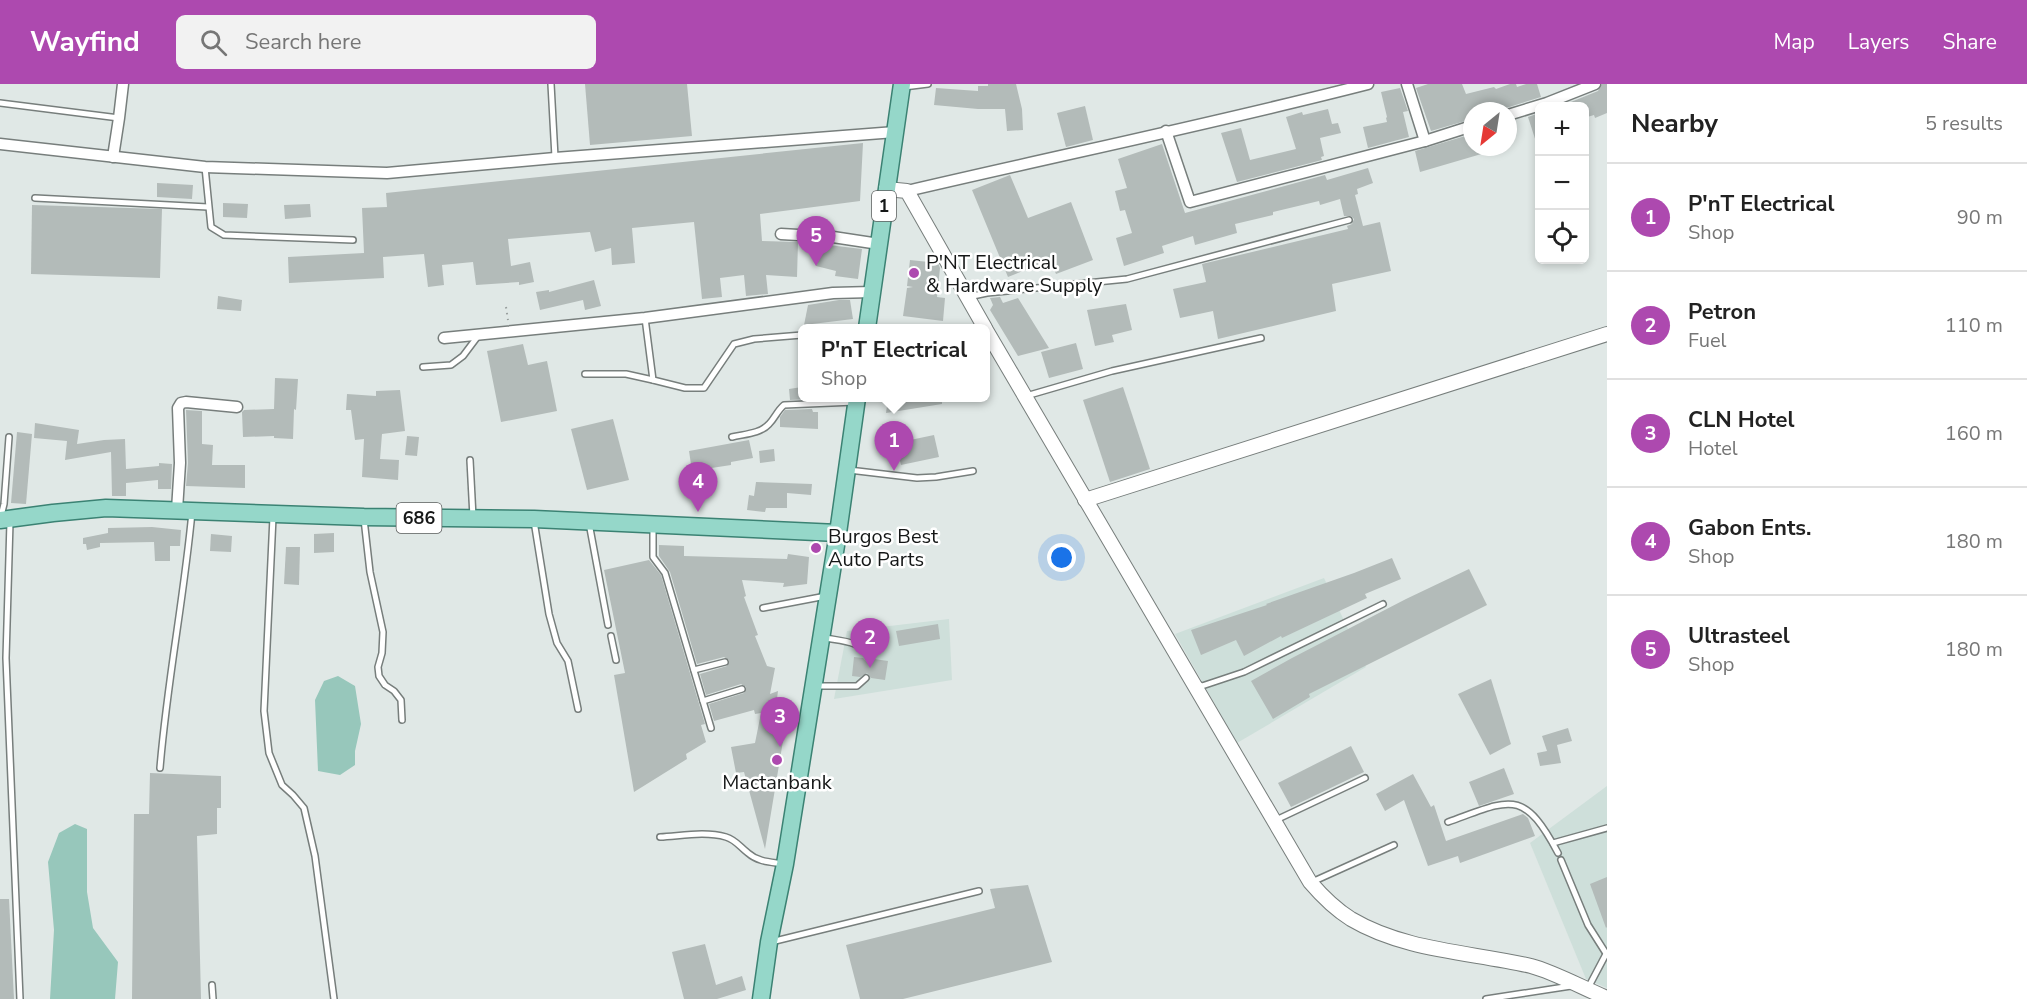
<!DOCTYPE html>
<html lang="en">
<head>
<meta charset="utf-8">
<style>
  body { margin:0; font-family:"Nunito Sans",sans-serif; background:#f2f2f2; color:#222 }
  .controls { position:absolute; right:18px; top:18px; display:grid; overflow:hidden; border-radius:9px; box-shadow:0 3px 9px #0003 }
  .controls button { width:54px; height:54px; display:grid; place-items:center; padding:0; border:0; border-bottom:2px solid #e0e0e0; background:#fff; color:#222; font:30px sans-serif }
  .compass { position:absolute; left:1463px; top:18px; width:54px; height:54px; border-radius:50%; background:#fff; box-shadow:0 3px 9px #0003; rotate:210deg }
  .you { position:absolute; left:1062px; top:474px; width:21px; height:21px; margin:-15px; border:4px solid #fff; border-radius:50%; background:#1a73e8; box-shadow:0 0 0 9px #1a73e833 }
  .badge { display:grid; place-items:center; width:39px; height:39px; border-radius:50%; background:#ad49af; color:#fff; font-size:20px; font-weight:700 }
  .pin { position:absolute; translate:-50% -50px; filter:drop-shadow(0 2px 3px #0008) }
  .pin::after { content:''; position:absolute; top:32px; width:21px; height:18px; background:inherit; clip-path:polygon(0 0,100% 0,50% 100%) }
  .popup { position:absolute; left:798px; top:240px; width:192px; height:78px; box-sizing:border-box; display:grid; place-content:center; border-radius:9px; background:#fff; filter:drop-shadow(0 2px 4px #0005); font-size:20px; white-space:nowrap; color:#767676 }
  .popup b { font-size:22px; color:#222 }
  .popup::after { content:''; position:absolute; left:50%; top:100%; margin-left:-12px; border:12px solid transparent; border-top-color:#fff }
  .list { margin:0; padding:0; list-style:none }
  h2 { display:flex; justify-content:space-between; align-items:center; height:78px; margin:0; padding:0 24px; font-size:26px }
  h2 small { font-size:20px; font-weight:400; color:#767676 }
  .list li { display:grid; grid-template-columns:39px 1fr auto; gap:18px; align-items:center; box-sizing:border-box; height:108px; padding:0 24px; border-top:2px solid #e0e0e0 }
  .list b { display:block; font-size:22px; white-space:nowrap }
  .list p { margin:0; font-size:20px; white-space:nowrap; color:#767676 }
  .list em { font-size:20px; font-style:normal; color:#767676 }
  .icon { flex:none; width:33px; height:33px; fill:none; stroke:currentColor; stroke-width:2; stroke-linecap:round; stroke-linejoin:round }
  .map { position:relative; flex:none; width:1607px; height:915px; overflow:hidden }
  header { display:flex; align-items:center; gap:36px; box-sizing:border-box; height:84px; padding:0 30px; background:#ad49af; color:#fff }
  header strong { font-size:28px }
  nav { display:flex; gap:33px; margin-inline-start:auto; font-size:21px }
  .search { width:420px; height:54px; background:#f2f2f2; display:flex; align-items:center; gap:15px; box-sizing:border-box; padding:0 21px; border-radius:9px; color:#767676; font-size:22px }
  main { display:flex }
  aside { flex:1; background:#fff }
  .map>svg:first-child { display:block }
</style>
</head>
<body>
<header>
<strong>Wayfind</strong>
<div class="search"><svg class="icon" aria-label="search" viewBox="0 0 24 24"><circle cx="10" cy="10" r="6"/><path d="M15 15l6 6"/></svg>Search here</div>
<nav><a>Map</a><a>Layers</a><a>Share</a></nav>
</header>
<main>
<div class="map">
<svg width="1607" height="915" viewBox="0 0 1607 915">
  <rect width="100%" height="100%" fill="#e0e8e6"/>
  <!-- built -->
  <g fill="#cedfda">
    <polygon points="1324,494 1366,583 1237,659 1175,550"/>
    <polygon points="949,535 952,596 834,615 847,547"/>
    <polygon points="1607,702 1607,904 1586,895 1530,759"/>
  </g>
  <!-- green -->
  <g fill="#97c7bb">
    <polygon points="338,592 355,602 361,640 355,667 355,681 340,691 318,687 315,616 324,597"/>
    <polygon points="75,740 87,745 87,808 93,844 118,878 115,915 50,915 54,846 48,778 59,749"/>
  </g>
  <!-- building -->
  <g fill="#b3bbb9">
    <polygon points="585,0 687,0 692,52 590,61"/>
    <polygon points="988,0 1016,0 1022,25 1023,46 1007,47 1005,25 978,25 934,21 936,4 978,7 978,2 988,2"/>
    <polygon points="1428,0 1462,0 1466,10 1494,3 1496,5 1510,0 1516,0 1517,3 1526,0 1537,0 1541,13 1496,27 1470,27 1472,35 1431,47 1416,4"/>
    <polygon points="1602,0 1607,0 1607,29 1595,34 1594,31 1584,34 1584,22 1573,22 1571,18 1598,7"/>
    <polygon points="1400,4 1408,27 1403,28 1409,53 1368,64 1363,43 1387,38 1386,34 1387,33 1381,8"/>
    <polygon points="1085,22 1093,56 1066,63 1057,29"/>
    <polygon points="1328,25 1332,40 1338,39 1341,49 1320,54 1324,72 1321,73 1322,76 1237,98 1221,49 1241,44 1250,76 1296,65 1286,33 1302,28 1303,31"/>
    <polygon points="1539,29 1539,61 1537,61 1528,33"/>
    <polygon points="1472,50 1472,63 1495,63 1495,66 1420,88 1415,67"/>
    <polygon points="863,59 860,117 760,130 762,157 798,158 797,193 766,191 768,210 746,212 744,191 720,194 722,213 702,215 694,138 632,144 635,179 612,181 611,164 595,168 590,148 508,155 511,182 530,178 534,198 519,201 519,198 476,201 473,178 442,181 444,201 428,203 424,170 383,173 384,194 289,199 288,173 364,169 362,124 387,123 386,109"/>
    <polygon points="1162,60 1185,129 1325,91 1327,96 1368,84 1373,99 1357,105 1358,110 1355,111 1363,142 1380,138 1391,187 1332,200 1336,227 1218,255 1213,227 1180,234 1173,205 1206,198 1202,180 1348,145 1347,142 1352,140 1354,135 1351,132 1344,132 1340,115 1320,121 1319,117 1273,128 1273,131 1235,140 1237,149 1195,161 1193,152 1162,162 1164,169 1124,182 1116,154 1132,149 1125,126 1120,127 1115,107 1127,104 1118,75"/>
    <polygon points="1010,91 1028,134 1071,118 1093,176 1056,190 1050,176 1008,193 972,106"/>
    <polygon points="157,99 193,101 192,115 157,113"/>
    <polygon points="223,119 248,120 247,134 223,133"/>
    <polygon points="310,120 311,133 285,135 284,121"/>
    <polygon points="32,121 162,125 160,194 31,190"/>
    <polygon points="820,160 862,165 858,195 835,192 836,187 816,182"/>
    <polygon points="910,176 938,179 940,184 937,213 945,214 943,237 903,232 907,204 913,203 907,202"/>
    <polygon points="594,196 601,222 585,226 583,216 540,226 536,208 549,206 549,208"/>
    <polygon points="218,212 242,216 241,227 217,225"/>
    <polygon points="1000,213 1003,219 1018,214 1049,264 1018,272 990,226 993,221 990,214"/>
    <polygon points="839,216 850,216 853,235 804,241 808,221"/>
    <polygon points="1126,220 1132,246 1112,251 1114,258 1095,262 1087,226"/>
    <polygon points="1076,259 1083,285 1049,294 1041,268"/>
    <polygon points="523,260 528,281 547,277 557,327 501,338 487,267"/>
    <polygon points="275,294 298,295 296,326 294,325 293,355 274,354 274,352 243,353 242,328 244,326 274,325"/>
    <polygon points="802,303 802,314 811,314 811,315 790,316 789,305"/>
    <polygon points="1123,303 1150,385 1110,398 1083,316"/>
    <polygon points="400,306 405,347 382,350 380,375 399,376 398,396 362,393 364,355 355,356 351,326 346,326 347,310 376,312 376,307"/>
    <polygon points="888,314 942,314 942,320 886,329"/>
    <polygon points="812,325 813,328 818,328 818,345 780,343 780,333 785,326"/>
    <polygon points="186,326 202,327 202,360 213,361 212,381 245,381 245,404 186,402 188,379"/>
    <polygon points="613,335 629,396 587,406 571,345"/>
    <polygon points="35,339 79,346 77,360 104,356 125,355 126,385 159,382 159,379 172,380 171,405 158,405 158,396 126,399 126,412 112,412 111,368 65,376 67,357 34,354"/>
    <polygon points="17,348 32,350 26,420 11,419"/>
    <polygon points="934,351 939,373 901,381 896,359"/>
    <polygon points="407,352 419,353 417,372 405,371"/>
    <polygon points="749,356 753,374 731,378 731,381 692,387 689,367"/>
    <polygon points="774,365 775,377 760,379 759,367"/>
    <polygon points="756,398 812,400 811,411 787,409 787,424 766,424 765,428 747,426 749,411 754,412"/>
    <polygon points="152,443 181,446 180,462 170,462 170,477 155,477 154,458 100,459 100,463 87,466 86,460 83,460 83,454 108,449 108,444"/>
    <polygon points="334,449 334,468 314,469 314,450"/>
    <polygon points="211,450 232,452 231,468 210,467"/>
    <polygon points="659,461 684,462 684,472 787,475 788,470 809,473 807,500 783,503 784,499 742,496 746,512 744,513 758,551 755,552 767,582 775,584 770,610 778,607 775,630 788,627 765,765 744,688 736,689 731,663 755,659 761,629 755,630 754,626 714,637 709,620 744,609 746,603 741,600 706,611 700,590 727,582 729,576 724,573 697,580 670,488 659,472"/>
    <polygon points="286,463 300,463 299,501 284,500"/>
    <polygon points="1392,474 1401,495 1365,510 1367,514 1282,554 1281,552 1244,572 1236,556 1201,571 1191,546 1267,521 1266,520 1354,489"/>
    <polygon points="649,476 661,491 705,640 701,641 706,658 686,670 687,675 634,708 614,591 625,589 604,486"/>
    <polygon points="1469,485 1487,521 1309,610 1310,613 1273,635 1251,597 1292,574 1406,515"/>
    <polygon points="938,540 940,555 899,562 896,547"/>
    <polygon points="854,573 863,574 868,579 874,575 888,577 885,596 871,594 867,589 860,593 852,592"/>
    <polygon points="1491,595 1511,660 1490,671 1458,610"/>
    <polygon points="1568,644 1572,657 1557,661 1561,679 1540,682 1537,669 1547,667 1542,652"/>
    <polygon points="1351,662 1364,688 1291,723 1278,699"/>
    <polygon points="1504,684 1514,710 1479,722 1469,698"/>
    <polygon points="150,689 221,692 221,724 217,724 217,750 197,752 201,915 132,915 134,730 149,730"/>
    <polygon points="1413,690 1431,723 1434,721 1446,757 1523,730 1528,734 1535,752 1460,779 1458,772 1428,782 1404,716 1385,727 1376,710"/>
    <polygon points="1607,793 1607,843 1606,844 1590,800"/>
    <polygon points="1028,801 1052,878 903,915 860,915 846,861 995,824 990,805"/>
    <polygon points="0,815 9,815 14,915 0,915"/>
    <polygon points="705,860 716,901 742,892 746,906 717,915 684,915 672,868"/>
  </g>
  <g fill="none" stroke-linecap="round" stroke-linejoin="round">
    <defs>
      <g id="service">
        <polyline points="551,0 555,73"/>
        <polyline points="904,3 928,0"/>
        <polyline points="0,19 119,34"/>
        <polyline points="205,83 211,143 224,151 353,156"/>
        <polyline points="35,114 208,123"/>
        <polyline points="968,213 987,209 1127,195 1349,136"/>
        <polyline points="645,234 653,296 685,304 704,304 734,260 754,255 802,251"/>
        <polyline points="423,283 451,281 463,272 478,252"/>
        <polyline points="585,290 626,290 653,296"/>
        <polyline points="1026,312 1112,287 1261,254"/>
        <path d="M732,353c12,-3 28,-3 37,-13 6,-6 8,-13 15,-19l71,-3"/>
        <polyline points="470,376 473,433"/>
        <polyline points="849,386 917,394 936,393 973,387"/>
        <polyline points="1,432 4,420 9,353"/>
        <polyline points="273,433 264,627 269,669 282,701 293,711 304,724 315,772 334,915"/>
        <polyline points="364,435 370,488 383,548 382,569 378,583 379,592 385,601 394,607 401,616 402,636"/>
        <polyline points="534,437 549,530 557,559 568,577 578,625"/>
        <polyline points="10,438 6,574 20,915"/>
        <polyline points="589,439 608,541"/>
        <polyline points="653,444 653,473 665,489 711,644"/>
        <polyline points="763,524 826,512"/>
        <polyline points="611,552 616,576"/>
        <path d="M825,554c16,3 38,3 44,20"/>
        <polyline points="694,586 725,578"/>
        <polyline points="1198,600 1202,602 1244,588 1383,520"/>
        <polyline points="815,602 857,602 866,594"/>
        <polyline points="703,617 742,605"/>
        <path d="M160,684c7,-86 24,-170 32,-256"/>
        <polyline points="1276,736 1365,694"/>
        <path d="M1448,738c62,-22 75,-35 110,31"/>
        <path d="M660,753c21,-1 45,-6 66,0 10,3 14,10 22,16 10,9 23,9 35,11"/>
        <polyline points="1553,759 1607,744"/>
        <polyline points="1561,776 1588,841 1607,871"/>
        <polyline points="1312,798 1394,761"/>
        <polyline points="771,858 979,807"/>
        <polyline points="212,901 213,915"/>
        <polyline points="1587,906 1606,870"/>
        <polyline points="1486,915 1571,902"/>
      </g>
      <g id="minor">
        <polyline points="1407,0 1425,57"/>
        <polyline points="1508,31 1547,19 1595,0"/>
        <polyline points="1166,47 1190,118 1425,57 1472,42"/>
        <polyline points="0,60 205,83 387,89 555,74 895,48"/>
        <polyline points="113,73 119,34 123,0"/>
        <path d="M907,107c154,-36 309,-68 461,-107"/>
        <polyline points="781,150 833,153 879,160"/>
        <polyline points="444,254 645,234 833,209 872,208"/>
        <polyline points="177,426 180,379 178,324 181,319 186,318 237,323"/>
      </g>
      <g id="tertiary">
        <polyline points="886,105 907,107 985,244"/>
        <path d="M986,246l324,552c12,14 25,27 41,37 54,32 120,33 180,47 23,6 54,23 76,32"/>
        <polyline points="1085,416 1607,250"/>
      </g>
      <g id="primary">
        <polyline points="867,244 902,0"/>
        <polyline points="0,436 53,429 106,424 364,433 534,435 838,449"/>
        <polyline points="761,915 769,858 785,780 838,449 857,314"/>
      </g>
    </defs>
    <!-- service casing -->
    <use href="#service" stroke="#777e7c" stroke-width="8"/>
    <!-- minor casing -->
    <use href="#minor" stroke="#777e7c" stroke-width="13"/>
    <!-- tertiary casing -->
    <use href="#tertiary" stroke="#777e7c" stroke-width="16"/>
    <!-- primary casing -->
    <use href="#primary" stroke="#3b8273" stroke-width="19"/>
    <!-- path -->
    <polyline stroke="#989e9d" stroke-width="2" stroke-dasharray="1.5 4.5" stroke-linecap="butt" points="506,223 508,236"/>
    <!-- service -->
    <use href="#service" stroke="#fff" stroke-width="5"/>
    <!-- minor -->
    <use href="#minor" stroke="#fff" stroke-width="10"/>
    <!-- tertiary -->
    <use href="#tertiary" stroke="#fff" stroke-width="14"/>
    <!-- primary -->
    <use href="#primary" stroke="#95d7c9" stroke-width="16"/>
  </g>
  <!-- markers -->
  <g fill="#ad49af" stroke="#fff" stroke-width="2">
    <circle cx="914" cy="189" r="6"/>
    <circle cx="816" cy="464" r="6"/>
    <circle cx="777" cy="676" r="6"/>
  </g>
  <g text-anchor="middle" stroke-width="5" stroke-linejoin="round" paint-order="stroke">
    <!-- shield labels -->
    <g fill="#fff" stroke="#5b5d5d" stroke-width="1.5">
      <rect x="872" y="107" width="24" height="30" rx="4.5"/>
      <rect x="396.5" y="419" width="45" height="30" rx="4.5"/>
    </g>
    <g font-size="18" font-weight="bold" fill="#151717">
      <text x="884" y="128">1</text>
      <text x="419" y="440">686</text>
    </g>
    <!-- poi labels -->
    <g font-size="20" fill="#151717" stroke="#fff" text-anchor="start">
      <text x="926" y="185">P'NT Electrical<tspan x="926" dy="23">&amp; Hardware Supply</tspan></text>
      <text x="828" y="459">Burgos Best<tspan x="828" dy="23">Auto Parts</tspan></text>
      <text x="777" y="705" text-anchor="middle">Mactanbank</text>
    </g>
  </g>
</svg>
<div class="controls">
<button>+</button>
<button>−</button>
<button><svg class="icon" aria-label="locate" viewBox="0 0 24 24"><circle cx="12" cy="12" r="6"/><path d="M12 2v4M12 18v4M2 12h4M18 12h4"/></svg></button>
</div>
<svg class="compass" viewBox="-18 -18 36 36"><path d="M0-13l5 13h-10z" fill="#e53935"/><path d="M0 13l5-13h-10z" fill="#767676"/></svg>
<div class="you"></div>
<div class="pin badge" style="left:894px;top:387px">1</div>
<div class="popup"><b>P'nT Electrical</b>Shop</div>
<div class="pin badge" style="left:870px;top:584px">2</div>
<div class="pin badge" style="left:780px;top:663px">3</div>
<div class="pin badge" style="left:698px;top:428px">4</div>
<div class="pin badge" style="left:816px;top:182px">5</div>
</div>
<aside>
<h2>Nearby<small>5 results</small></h2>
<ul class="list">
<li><span class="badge">1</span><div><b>P'nT Electrical</b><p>Shop</p></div><em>90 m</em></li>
<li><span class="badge">2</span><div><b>Petron</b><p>Fuel</p></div><em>110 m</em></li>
<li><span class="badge">3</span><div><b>CLN Hotel</b><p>Hotel</p></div><em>160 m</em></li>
<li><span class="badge">4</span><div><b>Gabon Ents.</b><p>Shop</p></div><em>180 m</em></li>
<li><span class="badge">5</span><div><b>Ultrasteel</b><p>Shop</p></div><em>180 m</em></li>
</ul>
</aside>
</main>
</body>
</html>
